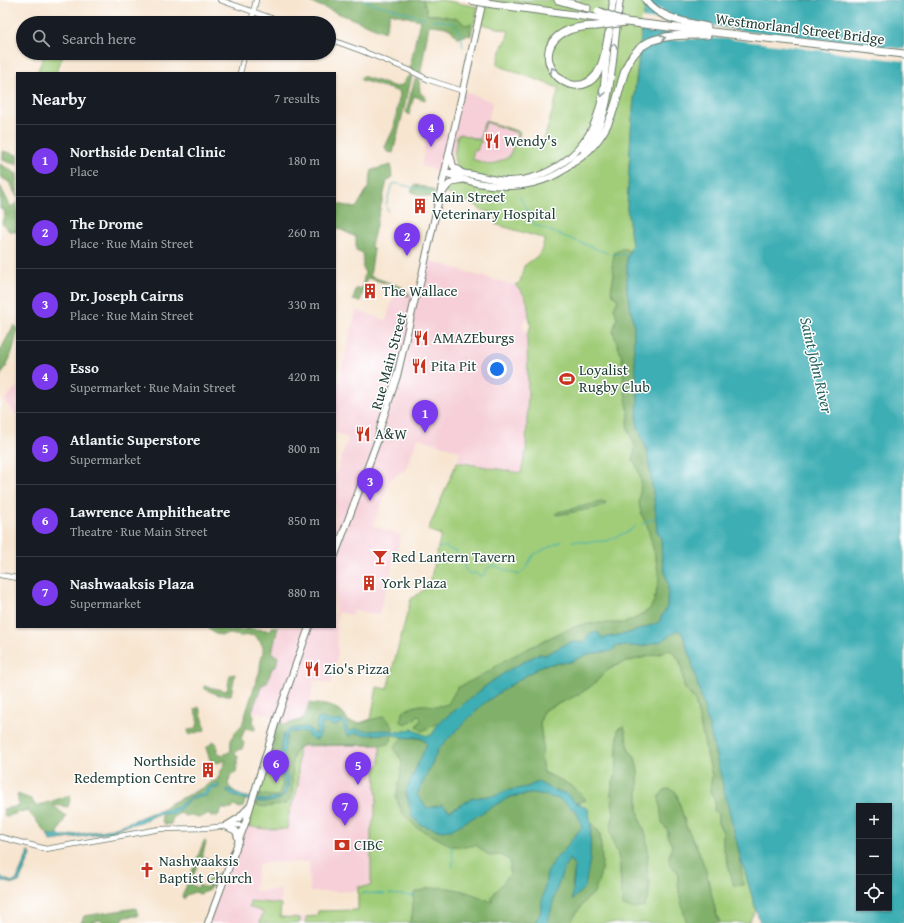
<!DOCTYPE html>
<html lang="en">
<head>
<meta charset="utf-8">
<style>
  body { margin:0; font-family:"Gentium Book Plus",serif; background:#242831; color:#f1f3f6 }
  .controls { position:absolute; right:12px; bottom:12px; display:grid; overflow:hidden; border-radius:0px; box-shadow:0 1px 3px #0004 }
  .controls button { width:36px; height:36px; display:grid; place-items:center; padding:0; border:0; border-bottom:1px solid #363941; background:#171b24; color:#f1f3f6; font:20px sans-serif }
  .you { position:absolute; left:497px; top:369px; width:14px; height:14px; margin:-10px; border:3px solid #fff; border-radius:50%; background:#1a73e8; box-shadow:0 0 0 6px #1a73e833 }
  .badge { display:grid; place-items:center; width:26px; height:26px; border-radius:50%; background:#7c3aed; color:#fff; font-size:13px; font-weight:700 }
  .pin { position:absolute; translate:-50% -33px; filter:drop-shadow(0 1px 2px #0008) }
  .pin::after { content:''; position:absolute; top:21px; width:14px; height:12px; background:inherit; clip-path:polygon(0 0,100% 0,50% 100%) }
  .list { margin:0; padding:0; list-style:none }
  h2 { display:flex; justify-content:space-between; align-items:center; height:52px; margin:0; padding:0 16px; font-size:17px }
  h2 small { font-size:13px; font-weight:400; color:#9ea1a6 }
  .list li { display:grid; grid-template-columns:26px 1fr auto; gap:12px; align-items:center; box-sizing:border-box; height:72px; padding:0 16px; border-top:1px solid #363941 }
  .list b { display:block; font-size:15px; white-space:nowrap }
  .list p { margin:0; font-size:13px; white-space:nowrap; color:#9ea1a6 }
  .list em { font-size:13px; font-style:normal; color:#9ea1a6 }
  .icon { flex:none; width:22px; height:22px; fill:none; stroke:currentColor; stroke-width:2; stroke-linecap:round; stroke-linejoin:round }
  .map { position:relative; flex:none; width:904px; height:923px; overflow:hidden }
  .search { position:absolute; background:#171b24; box-shadow:0 1px 3px #0004; left:16px; top:16px; width:320px; height:44px; display:flex; align-items:center; gap:10px; box-sizing:border-box; padding:0 14px; border-radius:22px; color:#9ea1a6; font-size:15px }
  .panel { position:absolute; background:#171b24; box-shadow:0 1px 3px #0004; left:16px; top:72px; width:320px; height:556px; border-radius:0px }
  .map>svg:first-child { display:block }
</style>
</head>
<body>
<div class="map">
<svg width="904" height="923" viewBox="0 0 904 923">
  <rect width="100%" height="100%" fill="#fff"/>
  <filter id="ink" filterUnits="userSpaceOnUse"><feTurbulence type="fractalNoise" baseFrequency=".025" numOctaves="2"/><feDisplacementMap in="SourceGraphic" scale="8" xChannelSelector="R" yChannelSelector="G"/><feConvolveMatrix kernelMatrix="1 2 1 2 8 2 1 2 1" color-interpolation-filters="sRGB"/></filter>
  <filter id="wash" filterUnits="userSpaceOnUse"><feTurbulence type="fractalNoise" baseFrequency=".012" numOctaves="4" result="noise"/><feDisplacementMap in="SourceGraphic" scale="16" xChannelSelector="R" yChannelSelector="G"/><feGaussianBlur stdDeviation="0.9" result="paint"/><feColorMatrix in="noise" values="0 0 0 0 0 0 0 0 0 0 0 0 0 0 0 0 0 1.4 0 .05"/><feComposite in="paint" operator="in"/></filter>
  <g filter="url(#wash)">
    <rect width="100%" height="100%" fill="#f7e5d0"/>
    <!-- built -->
    <g fill="#f6cfd8">
      <polygon points="463,91 493,102 487,121 520,132 511,158 491,167 450,152 445,173 421,166 424,152 423,149 427,130 453,135"/>
      <polygon points="426,259 473,274 515,285 526,297 528,304 529,317 523,323 522,325 527,335 528,392 526,451 521,473 457,462 461,451 418,438 405,470 390,480 373,526 401,535 379,615 354,610 352,615 338,612 336,632 338,653 331,684 313,680 314,686 306,717 303,719 285,725 277,720 277,718 252,711 267,671 279,627 335,627 335,476 348,438 335,433 335,397 356,310 386,320 396,289 418,294"/>
      <polygon points="17,386 17,416 4,401"/>
      <polygon points="380,745 380,763 375,769 377,803 375,805 375,815 371,830 371,886 358,887 358,891 310,892 309,862 259,863 254,891 281,890 280,916 306,917 306,923 208,923 245,826 266,829 287,829 288,817 298,787 298,749 302,746"/>
    </g>
    <!-- green -->
    <g fill="#a1cd79" stroke="#608556" fill-rule="evenodd">
      <polygon points="423,0 433,1 433,0 442,0 478,7 471,36 470,30 465,25 438,15 426,14 426,8"/>
      <path d="M483,0h163l-11,86 -4,44 -4,78 5,37 -5,13v33l7,33v29l33,254 -228,116 -10,16 54,72 57,102 -5,10h-229v-6l11,-1 1,-5 40,-1v-23l13,-1v-56l4,-15v-10l2,-2 -2,-34 5,-6v-18l-78,1 -4,3v38l-10,30 -1,12h-21l-21,-3 32,-106 8,5 18,-6 20,-14c14,3 18,4 26,17l11,1 11,-4 6,-32 10,2 24,-90 18,-13 12,-51 -13,-5 29,-68 64,11 5,-22 2,-59 -1,-57 4,-10c-6,-19 2,-24 -16,-40l5,-3 4,-16 16,-12 5,-15 -50,-15 2,-9 -18,-6v-2l-36,-15 15,-21 -4,-13 3,-22 3,-2 19,6 6,-19 35,11 -2,7 24,8 17,-59 -62,-23 6,-21h2l4,-13 -27,-7v-1l-3,-1zM486,122l32,11 -9,24 -18,8 -19,-6 2,-9 3,1 3,-9h2l-2,-3z"/>
      <polygon points="45,53 64,53 56,73 37,73"/>
      <path d="M669,650l5,3 6,8 3,15 1,11 11,14 17,75 -2,15 5,10 -1,9 4,5v8l5,9v14l11,40 9,-1 -3,-29 16,54 -8,13h-28l-4,-10 -10,-42 -7,-19 -13,-26 -10,-34 -14,31c6,7 6,14 10,22l-3,12 9,15v12l6,28 3,11h-117l13,-20 11,-10 6,-17 2,-14 -2,-29 -9,-10 -3,-14 -12,-6 10,-3 -32,-23 -10,-4 -3,-13 2,-14 -3,-22 3,-13c14,-8 30,-12 44,-22 10,-6 16,-17 26,-22 18,-9 38,-9 56,-17zM624,726l5,24 6,7 3,14v38l3,14 5,12 2,17 -1,18 3,13 -29,11 -1,-30 -3,-13 -4,-8 -1,-22 2,-7 -3,-20 2,-12 3,-7 2,-46z"/>
      <polygon points="250,901 281,904 280,917 300,918 300,923 260,923 263,912 249,907"/>
    </g>
    <!-- forest -->
    <g fill="#80b069" stroke="#50764e">
      <path d="M305,0h118l3,8 1,7h11l21,4 6,6 6,-1 -1,6 1,6 -4,-1 -8,3c-3,-2 -5,-4 -7,-7 -6,-6 -16,-5 -23,-6l-9,51 -11,-6 11,-50 -30,-7 -5,19z"/>
      <polygon points="409,75 412,76 393,153 387,152 385,147 394,128 400,92 361,80 362,76 396,87 402,85"/>
      <polygon points="415,79 419,80 420,93 426,97 425,100 414,96 409,115 406,112"/>
      <polygon points="3,151 17,155 17,165 3,160"/>
      <polygon points="0,164 17,174 17,197 9,182 0,177"/>
      <polygon points="391,165 392,179 387,181 371,246 374,250 370,276 404,288 410,296 395,292 393,285 367,278 360,302 353,300 356,289 362,288 365,272 363,269 363,253 356,250 356,237 335,227 335,205 338,204 356,208 368,188 372,170"/>
      <polygon points="415,185 432,189 435,192 432,197 419,195 411,191"/>
      <polygon points="0,186 11,207 17,202 17,232 9,231 2,223 5,211 0,209"/>
      <path d="M623,248l6,3 -2,7v33l7,33v29l4,40 -1,31 10,27 8,55 2,25 4,8 1,20 6,25 -1,23 -9,16 -29,10 -27,5 -4,-6 -13,10h-15l-25,13 -7,-1 -29,16 -18,12 -52,41 -17,8 -5,-5 4,-7 -2,-4 -7,6 -7,3 -5,-3 3,-10c7,-3 15,-7 23,-6 10,1 11,2 22,-1l9,-16 31,-16 17,-12 54,-27 21,-8 16,-2h28l14,-6 12,-8 4,-8 5,-22 -3,-19 -9,-35 -6,-11 -2,-11 2,-21 -3,-13 -5,-9 2,-13 -8,-21 2,-10 -5,-29 -2,-29 -9,-27 4,-13 -3,-11 4,-6 -7,-10 3,-18 -2,-6 2,-14z"/>
      <path d="M14,325l3,2c0,13 -8,39 -17,49v-25z"/>
      <polygon points="601,502 606,502 606,504 600,507 558,515 556,514 558,512"/>
      <path d="M209,627h18l1,4 6,-2 11,1 1,-3h2l1,2 21,1h1l1,-3h6l-6,26 6,4 -2,10 -4,1 -5,15 -5,2 -10,26 2,6 -1,5 3,4 -1,4 -10,-2 -4,11 3,4 -2,6 -5,1 -2,3 3,4 -2,16 -5,2 -3,9c2,6 9,7 12,13l6,1 -3,9 -3,1 -5,-2 -3,3h-10l-4,7h-7l-2,-3c-15,9 -13,-1 -24,3l-4,-3c-6,2 -9,5 -10,11l-6,1 -3,-4 -1,-12c12,-8 26,-13 39,-20 8,-4 8,-6 17,-9l9,-20 -9,3 -7,-3 -4,-12 8,-7 3,3v8l6,3 8,-4c-2,-12 2,-18 11,-26l18,-55c0,-19 10,-19 -6,-35l-14,1 -10,-2 -8,1 -7,-1 -6,-5z"/>
      <path d="M678,630l4,3 7,19 20,75 31,129 3,29 -9,1 -11,-40v-14l-5,-9v-8l-4,-5 1,-9 -5,-10 2,-15 -17,-75 -11,-14 -1,-11 -3,-15 -6,-8 -4,-3c-19,8 -39,8 -57,17 -10,5 -16,16 -26,22 -14,10 -30,14 -44,22l-3,13 3,22 -2,14 3,13c15,6 33,13 42,27l-10,3 -9,-9 -16,-5 -13,-7 -11,5 -21,4 -8,4 -25,3 -23,13 -8,-6 -15,3 -10,-13 22,-47 44,-44 26,-18 34,-21 27,-3 18,-8 23,-3 6,-5h27z"/>
      <polygon points="235,674 231,695 219,695 204,689 204,686 227,691 230,675"/>
      <path d="M309,703c20,3 28,1 40,19l11,1 25,-7 8,11 -2,14 -3,3 -86,1c-19,8 -2,48 -15,58 -3,2 -6,1 -9,2 -8,2 -16,3 -24,-1l2,-7c8,-5 15,1 23,-2l3,-10 -4,-18 -11,-5 9,-30 5,-10 4,3c18,-6 19,-3 24,-22z"/>
      <polygon points="199,707 203,719 205,730 189,735 188,730 195,729 198,724 195,709"/>
      <polygon points="624,726 629,750 635,757 638,771 638,809 641,823 646,835 648,852 647,870 650,883 648,899 644,907 634,909 623,906 621,894 620,864 617,851 613,843 610,831 614,814 611,794 613,782 616,775 618,729"/>
      <path d="M403,737c10,2 16,-2 24,7l-22,50 10,21 15,9 80,-27 26,-4 23,6 18,13 5,15 -18,23 -9,9 -16,58 -6,6h-124l3,-7 2,-23c28,-12 52,-2 78,9v-6l18,-22v-13l-9,-6 -12,1 -13,-11 -11,2 -13,-1 -36,-19 -14,-14 -6,-16 4,-19 2,-16 -8,-14 5,-7z"/>
      <path d="M669,789l7,3 10,34 13,26 7,19 10,42 4,10h-33c-5,-16 -10,-34 -9,-51l-8,-7 -1,-8 3,-12 -4,-7v-8l-6,-7 -3,-26 5,-7z"/>
      <polygon points="17,794 31,799 36,806 71,795 68,807 53,805 66,816 57,835 48,835 27,810 5,817 3,809 19,806"/>
      <path d="M591,823l9,10 2,29 -2,14 -6,17 -11,10 -13,20h-22c5,-23 10,-44 21,-64l6,7 -3,21 18,-27z"/>
      <path d="M204,841l2,1 -4,15 16,4 2,2 -21,-2 -9,23 8,4 1,-3c4,2 7,3 10,1l-2,-4 4,-6 3,3 2,-4 6,-2 -4,12 -8,2 -1,3 -9,4 -5,-2 -9,3 -2,4 -2,-2z"/>
      <polygon points="136,908 138,916 124,917 121,923 103,923 100,920 89,923 81,923 84,916"/>
    </g>
    <!-- water -->
    <g fill="#3caeb4" stroke="#2e7674" fill-rule="evenodd">
      <path d="M646,0h258v923h-144l-20,-67 -31,-129 -20,-75 -7,-19 -4,-3 -16,11 -18,5h-27l-6,5 -23,3 -18,8 -27,3 -34,21 -26,18 -44,44 -22,47 10,13 15,-3 8,6 23,-13 25,-3 8,-4 21,-4 11,-5 13,7 16,5 9,9 12,6 3,14 -1,37 -5,27 -13,13 3,-34 -6,-7c-11,21 -16,42 -21,64h-13l5,-10 7,-40 8,-14 9,-9 18,-23 -5,-15 -18,-13 -23,-6 -26,4 -59,33 -9,1 -21,-6 -9,-8 -6,-27 21,-46 -4,-5 -7,-2 -8,1 -20,-4 -22,1 -11,-2 -6,3 -3,-2 -3,-10 -2,-1 -6,3 -12,-3 -1,1 -2,12 -3,4 -5,-1 -7,-7h-15l-3,3c-2,9 -4,22 -3,31 1,5 3,10 4,15 2,17 -12,22 -26,21 -10,0 -28,-4 -35,-10l1,-3 14,7 16,3 6,1 17,-3 2,-3 2,-8 -4,-20v-23l3,-9 6,-5 15,-2 7,4 4,4 1,-15c7,-5 10,2 16,1 4,0 6,-1 10,-1l3,3 2,7 2,2 5,-3 11,2 19,-1 15,2 12,-3 14,7 6,-1 7,-12 52,-41 18,-12 29,-16 7,1 25,-13h15l5,-9 8,-1 4,6 27,-5 29,-10 9,-16 1,-23 -6,-25 -1,-20 -4,-8 -2,-25 -8,-55 -10,-27 1,-31 -4,-40v-29l-7,-33v-33l5,-13 -5,-37 4,-78 10,-94zM859,806h30v102h-30z"/>
      <polygon points="219,784 218,788 213,789 204,797 199,797 191,799 175,813 155,815 141,822 121,827 113,832 51,841 47,836 48,835 66,836 112,829 154,812 176,808 192,796 203,793 211,786"/>
      <polygon points="29,851 31,855 19,882 13,884 0,880 0,877 12,882 16,881"/>
    </g>
    <!-- pier -->
    <polygon fill="#f7e5d0" points="655,6 674,17 709,25 749,32 904,49 904,61 729,39 707,38 672,40 637,48 676,33 640,29 641,18 675,22"/>
    <g fill="none" stroke-linecap="round" stroke-linejoin="round">
      <!-- stream -->
      <g stroke="#3caeb4" stroke-width="1">
        <polyline points="364,0 373,4 384,6 424,18"/>
        <path d="M432,20c24,2 27,1 31,27"/>
        <polyline points="520,197 535,225 607,253"/>
        <polyline points="388,211 386,206 391,187 394,183 432,192"/>
        <polyline points="613,254 629,254"/>
        <polyline points="642,524 656,518"/>
        <polyline points="572,541 579,541 583,542 607,541 629,531 636,526"/>
        <path d="M438,547l3,1 4,-2 4,3 8,3 5,9 2,1c0,8 4,14 12,11l4,3h3l3,-6 6,-5 27,10 7,-7 7,-13 29,-14"/>
        <polyline points="224,789 227,791"/>
        <polyline points="450,845 452,848 453,867"/>
        <polyline points="389,894 414,896"/>
        <polyline points="361,895 364,893 385,894"/>
      </g>
    </g>
  </g>
  <g filter="url(#ink)">
    <g fill="none" stroke-linecap="round" stroke-linejoin="round">
      <defs>
        <g id="minor">
          <polyline points="220,0 285,23"/>
          <polyline points="251,23 256,0"/>
          <polyline points="329,39 362,51 409,70 429,80 463,91"/>
          <polyline points="240,73 245,53"/>
          <polyline points="0,575 17,578"/>
          <polyline points="0,837 46,849 160,829 207,828 239,825 245,826"/>
        </g>
        <g id="major">
          <polyline points="609,36 613,0"/>
          <path d="M584,151c22,-26 25,-58 29,-90 2,-20 4,-41 7,-61"/>
          <polyline points="450,155 453,166 462,173"/>
          <path d="M445,173c44,18 98,21 133,-15"/>
          <path d="M449,173c20,-2 40,8 60,8 39,-1 76,-27 88,-65 7,-19 8,-42 10,-63"/>
          <path d="M443,192c4,-7 9,-12 18,-12"/>
          <polyline points="335,555 377,442 381,425 397,376 415,299 420,284 483,0"/>
          <polyline points="226,826 239,818 249,807"/>
          <polyline points="226,826 236,831 239,841"/>
          <polyline points="208,923 246,821 277,718 309,627"/>
        </g>
        <g id="highway">
          <polyline points="558,0 587,8"/>
          <polyline points="613,0 613,1"/>
          <path d="M646,0c14,19 39,22 61,27"/>
          <polyline points="493,4 597,18"/>
          <polyline points="626,22 904,54"/>
          <path d="M596,26c-9,0 -18,1 -27,4 -49,20 1,80 28,44 8,-12 9,-28 12,-41"/>
          <path d="M575,161c20,-13 33,-33 40,-56 8,-24 9,-51 34,-63 17,-8 39,-7 58,-7"/>
        </g>
      </defs>
      <!-- minor casing -->
      <use href="#minor" stroke="#6b786b" stroke-width="6"/>
      <!-- major casing -->
      <use href="#major" stroke="#6b786b" stroke-width="8"/>
      <!-- highway casing -->
      <use href="#highway" stroke="#6b786b" stroke-width="9"/>
      <!-- minor -->
      <use href="#minor" stroke="#fff" stroke-width="4.5"/>
      <!-- major -->
      <use href="#major" stroke="#fff" stroke-width="6"/>
      <!-- highway -->
      <use href="#highway" stroke="#fff" stroke-width="7"/>
      <defs>
        <g id="highway-bridge">
          <polyline points="470,0 493,4"/>
          <polyline points="598,11 623,21"/>
          <polyline points="597,18 613,20"/>
          <polyline points="596,26 626,22"/>
        </g>
      </defs>
      <!-- highway-bridge casing -->
      <use href="#highway-bridge" stroke="#6b786b" stroke-width="9" stroke-linecap="butt"/>
      <!-- highway-bridge -->
      <use href="#highway-bridge" stroke="#fff" stroke-width="7"/>
    </g>
    <!-- one-way arrows -->
    <defs><path id="oneway-chevron" d="M-2-3.5L2.5 0L-2 3.5" fill="none" stroke-width="1.6" stroke-linecap="round" stroke-linejoin="round"/></defs>
    <g stroke="#8f9e9a">
      <use href="#oneway-chevron" transform="translate(663 38) rotate(-11)"/>
      <use href="#oneway-chevron" transform="translate(614 46) rotate(-83)"/>
      <use href="#oneway-chevron" transform="translate(553 70) rotate(-119)"/>
      <use href="#oneway-chevron" transform="translate(602 94) rotate(99)"/>
    </g>
  </g>
  <!-- icons -->
  <defs>
    <symbol id="restaurant-bare" viewBox="-9 -9 18 18"><path d="M-5-6h1v4h1v-4h1v4h1v-4h1v5L-1.5 .5V6h-2V.5L-5-1ZM5-6V6H3V1.5H1.5Q1.5-4 5-6Z" fill="#c8321e" stroke="#fff" stroke-width="2.5" paint-order="stroke"/></symbol>
    <symbol id="building-bare" viewBox="-9 -9 18 18"><path d="M-4-6H4V6H1V3H-1V6H-4ZM-2.5-4.3h1.7v1.8h-1.7ZM.8-4.3h1.7v1.8H.8ZM-2.5-1h1.7V.8h-1.7ZM.8-1h1.7V.8H.8Z" fill="#c8321e" stroke="#fff" stroke-width="2.5" paint-order="stroke"/></symbol>
    <symbol id="stadium-bare" viewBox="-9 -9 18 18"><path d="M0-5a6.5 5 0 1 0 0 10a6.5 5 0 1 0 0-10ZM-3.5-1.8h7v3.6h-7Z" fill="#c8321e" stroke="#fff" stroke-width="2.5" paint-order="stroke"/></symbol>
    <symbol id="bar-bare" viewBox="-9 -9 18 18"><path d="M-6-5H6L.8 .8V4.5H3.5V6h-7V4.5H-.8V.8Z" fill="#c8321e" stroke="#fff" stroke-width="2.5" paint-order="stroke"/></symbol>
    <symbol id="bank-bare" viewBox="-9 -9 18 18"><path d="M-6-4H6V4H-6ZM0-2.3a2.3 2.3 0 1 0 0 4.6a2.3 2.3 0 1 0 0-4.6Z" fill="#c8321e" stroke="#fff" stroke-width="2.5" paint-order="stroke"/></symbol>
    <symbol id="church-bare" viewBox="-9 -9 18 18"><path d="M-1.2-6h2.4v3.5h3.3v2.4h-3.3V6h-2.4V-.1h-3.3v-2.4h3.3Z" fill="#c8321e" stroke="#fff" stroke-width="2.5" paint-order="stroke"/></symbol>
  </defs>
  <g fill-rule="evenodd">
    <use href="#restaurant-bare" x="481" y="130" width="22" height="22"/>
    <use href="#building-bare" x="409" y="195" width="22" height="22"/>
    <use href="#building-bare" x="359" y="280" width="22" height="22"/>
    <use href="#restaurant-bare" x="410" y="327" width="22" height="22"/>
    <use href="#restaurant-bare" x="408" y="355" width="22" height="22"/>
    <use href="#stadium-bare" x="556" y="368" width="22" height="22"/>
    <use href="#restaurant-bare" x="352" y="423" width="22" height="22"/>
    <use href="#bar-bare" x="369" y="546" width="22" height="22"/>
    <use href="#building-bare" x="358" y="572" width="22" height="22"/>
    <use href="#restaurant-bare" x="301" y="658" width="22" height="22"/>
    <use href="#building-bare" x="197" y="759" width="22" height="22"/>
    <use href="#bank-bare" x="331" y="834" width="22" height="22"/>
    <use href="#church-bare" x="136" y="859" width="22" height="22"/>
  </g>
  <g text-anchor="middle" stroke-width="3" stroke-linejoin="round" paint-order="stroke">
    <!-- street labels -->
    <g font-size="15" fill="#1f3d34" stroke="#fff">
      <text transform="translate(800 29) rotate(7)" y="5">Westmorland Street Bridge</text>
      <text transform="translate(389 361) rotate(-75)" y="5">Rue Main Street</text>
    </g>
    <!-- poi labels -->
    <g font-size="15" fill="#1f3d34" stroke="#fff" text-anchor="start">
      <text x="504" y="146">Wendy's</text>
      <text x="432" y="202">Main Street<tspan x="432" dy="17">Veterinary Hospital</tspan></text>
      <text x="382" y="296">The Wallace</text>
      <text x="433" y="343">AMAZEburgs</text>
      <text x="431" y="371">Pita Pit</text>
      <text x="579" y="375">Loyalist<tspan x="579" dy="17">Rugby Club</tspan></text>
      <text x="375" y="439">A&amp;W</text>
      <text x="392" y="562">Red Lantern Tavern</text>
      <text x="381" y="588">York Plaza</text>
      <text x="324" y="674">Zio's Pizza</text>
      <text x="196" y="766" text-anchor="end">Northside<tspan x="196" dy="17">Redemption Centre</tspan></text>
      <text x="354" y="850">CIBC</text>
      <text x="159" y="866">Nashwaaksis<tspan x="159" dy="17">Baptist Church</tspan></text>
    </g>
    <!-- water labels -->
    <g font-size="16" font-style="italic" fill="#296561" stroke="#fff">
      <text transform="translate(817 365) rotate(77)" y="6">Saint John River</text>
    </g>
  </g>
</svg>
<div class="controls">
<button>+</button>
<button>−</button>
<button><svg class="icon" aria-label="locate" viewBox="0 0 24 24"><circle cx="12" cy="12" r="6"/><path d="M12 2v4M12 18v4M2 12h4M18 12h4"/></svg></button>
</div>
<div class="you"></div>
<div class="pin badge" style="left:425px;top:433px">1</div>
<div class="pin badge" style="left:407px;top:256px">2</div>
<div class="pin badge" style="left:370px;top:501px">3</div>
<div class="pin badge" style="left:431px;top:147px">4</div>
<div class="pin badge" style="left:358px;top:785px">5</div>
<div class="pin badge" style="left:276px;top:783px">6</div>
<div class="pin badge" style="left:345px;top:826px">7</div>
<div class="search"><svg class="icon" aria-label="search" viewBox="0 0 24 24"><circle cx="10" cy="10" r="6"/><path d="M15 15l6 6"/></svg>Search here</div>
<section class="panel">
<h2>Nearby<small>7 results</small></h2>
<ul class="list">
<li><span class="badge">1</span><div><b>Northside Dental Clinic</b><p>Place</p></div><em>180 m</em></li>
<li><span class="badge">2</span><div><b>The Drome</b><p>Place · Rue Main Street</p></div><em>260 m</em></li>
<li><span class="badge">3</span><div><b>Dr. Joseph Cairns</b><p>Place · Rue Main Street</p></div><em>330 m</em></li>
<li><span class="badge">4</span><div><b>Esso</b><p>Supermarket · Rue Main Street</p></div><em>420 m</em></li>
<li><span class="badge">5</span><div><b>Atlantic Superstore</b><p>Supermarket</p></div><em>800 m</em></li>
<li><span class="badge">6</span><div><b>Lawrence Amphitheatre</b><p>Theatre · Rue Main Street</p></div><em>850 m</em></li>
<li><span class="badge">7</span><div><b>Nashwaaksis Plaza</b><p>Supermarket</p></div><em>880 m</em></li>
</ul>
</section>
</div>
</body>
</html>
